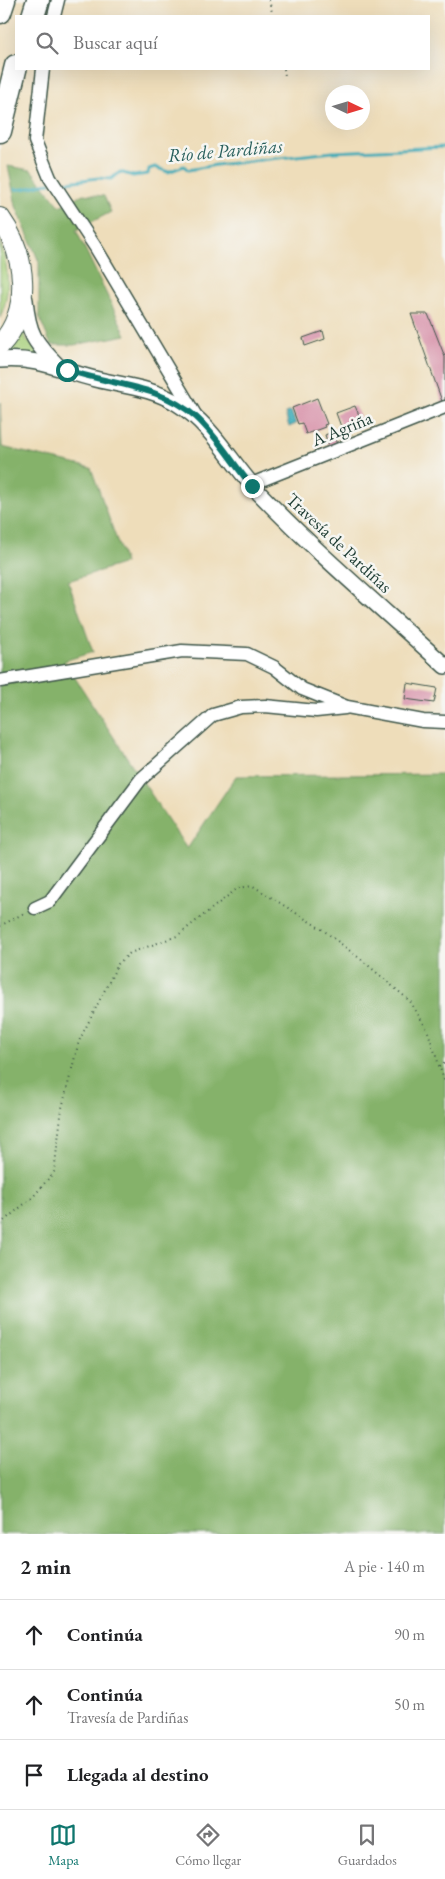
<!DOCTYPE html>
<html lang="es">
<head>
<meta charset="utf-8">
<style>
  body { margin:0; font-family:"EB Garamond",serif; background:#f2f2f2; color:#202124 }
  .compass { position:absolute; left:325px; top:85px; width:45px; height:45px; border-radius:50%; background:#fff; box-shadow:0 5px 20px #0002; rotate:94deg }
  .stop { position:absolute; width:15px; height:15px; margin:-11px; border:4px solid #0f766e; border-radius:50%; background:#fff }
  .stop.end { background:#0f766e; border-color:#fff; box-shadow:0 1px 5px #0008 }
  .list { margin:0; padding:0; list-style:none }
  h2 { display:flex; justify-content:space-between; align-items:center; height:65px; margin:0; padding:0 20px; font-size:21px }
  h2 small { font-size:16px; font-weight:400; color:#757577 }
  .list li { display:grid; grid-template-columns:32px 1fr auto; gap:15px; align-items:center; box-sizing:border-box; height:70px; padding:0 20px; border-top:1px solid #e0e0e0 }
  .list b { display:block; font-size:19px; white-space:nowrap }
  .list p { margin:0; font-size:16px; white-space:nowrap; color:#757577 }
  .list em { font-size:16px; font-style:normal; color:#757577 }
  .icon { flex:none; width:28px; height:28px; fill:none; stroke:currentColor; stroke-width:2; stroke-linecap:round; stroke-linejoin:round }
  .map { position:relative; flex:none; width:445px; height:1534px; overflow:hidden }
  .search { position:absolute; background:#fff; box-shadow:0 5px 20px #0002; left:15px; right:15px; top:15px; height:55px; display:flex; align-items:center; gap:12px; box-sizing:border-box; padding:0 18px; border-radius:0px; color:#757577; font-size:19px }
  .sheet { height:275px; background:#fff }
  nav { display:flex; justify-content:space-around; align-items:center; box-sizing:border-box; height:70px; border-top:1px solid #e0e0e0; background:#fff; font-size:14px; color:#757577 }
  nav a { display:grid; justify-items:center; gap:2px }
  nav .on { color:#0f766e }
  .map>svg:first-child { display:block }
</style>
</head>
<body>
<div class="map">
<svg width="445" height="1534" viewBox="0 0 445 1534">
  <rect width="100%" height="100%" fill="#f6f6f2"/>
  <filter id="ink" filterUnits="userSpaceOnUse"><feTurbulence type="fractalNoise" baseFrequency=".02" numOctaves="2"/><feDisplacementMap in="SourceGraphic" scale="10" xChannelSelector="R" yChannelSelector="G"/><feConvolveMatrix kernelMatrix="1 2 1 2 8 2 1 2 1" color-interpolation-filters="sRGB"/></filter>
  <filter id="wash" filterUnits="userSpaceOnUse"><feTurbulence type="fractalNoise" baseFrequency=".0096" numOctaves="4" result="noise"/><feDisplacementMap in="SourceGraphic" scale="20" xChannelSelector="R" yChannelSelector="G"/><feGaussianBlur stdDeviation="1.12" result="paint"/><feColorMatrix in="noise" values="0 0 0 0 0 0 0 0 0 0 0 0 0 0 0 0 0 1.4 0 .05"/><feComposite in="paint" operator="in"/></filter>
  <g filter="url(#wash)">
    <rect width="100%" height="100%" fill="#eeddba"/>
    <!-- green -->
    <g fill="#a7cf7a" stroke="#638657">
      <path d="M0,242c9,27 11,50 0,76z"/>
      <polygon points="21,328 27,340 43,358 3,355"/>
    </g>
    <!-- forest -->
    <g fill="#85b26a" stroke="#52784f">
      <polygon points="8,166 31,170 60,206 83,194 104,196 111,212 76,230 126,335 74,345 51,345 39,317 39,262 16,206"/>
      <polygon points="0,402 2,447 91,468 125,563 68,581 93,652 64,661 187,849 236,776 445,774 445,1534 0,1534"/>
    </g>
    <!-- water -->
    <polygon fill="#3aaab7" stroke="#2c7476" points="291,411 296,424 289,427 285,413"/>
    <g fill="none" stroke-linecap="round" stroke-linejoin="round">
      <!-- stream -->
      <g stroke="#3aaab7" stroke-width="3">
        <polyline points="59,183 98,178 111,179 120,172 133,176 148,174 149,169 155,167 168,172 184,166 188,170 216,165 333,152 445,147"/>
        <path d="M15,189c13,2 21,-5 35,-6"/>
      </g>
    </g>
    <g id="blocks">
      <!-- building -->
      <g fill="#d790a8">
        <polygon points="411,314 428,314 445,357 445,403 443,404"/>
        <polygon points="323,331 325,339 305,346 303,338"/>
        <polygon points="317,398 327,424 324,425 325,427 306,434 302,423 298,424 292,408"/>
        <polygon points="355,406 363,424 343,432 336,413"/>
        <polygon points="332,432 337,444 329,447 325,435"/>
        <polygon points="407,683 437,688 434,703 405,699"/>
      </g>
    </g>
  </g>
  <g filter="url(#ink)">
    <use href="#blocks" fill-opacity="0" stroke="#3e5548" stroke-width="1"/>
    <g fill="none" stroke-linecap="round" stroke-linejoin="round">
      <defs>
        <g id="minor">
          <polyline points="54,16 58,0"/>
          <polyline points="43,69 35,141 50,178 96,248 196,416"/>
          <polyline points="252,486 259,481 445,407"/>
          <polyline points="0,681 182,651 247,654 274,667 302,689 347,707 423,721 445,722"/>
          <polyline points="35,908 50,901 141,779 213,715 241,707 265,706 316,711 345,708"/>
        </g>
        <g id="tertiary">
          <path d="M25,300c3,33 9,42 32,65"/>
          <path d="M0,360c40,-3 59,10 95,19 29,7 58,9 83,25 36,22 55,63 84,92 58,60 122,114 183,170"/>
        </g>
        <path id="trunk" d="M0,218c26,36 33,92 0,127"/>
        <g id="motorway">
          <polyline points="0,12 4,0"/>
          <polyline points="33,16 38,0"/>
          <polyline points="0,131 16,66"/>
        </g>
      </defs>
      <!-- minor casing -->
      <use href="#minor" stroke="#3e5548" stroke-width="15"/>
      <!-- tertiary casing -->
      <use href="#tertiary" stroke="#3e5548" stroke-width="18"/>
      <!-- trunk casing -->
      <use href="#trunk" stroke="#3e5548" stroke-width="22"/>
      <!-- motorway casing -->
      <use href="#motorway" stroke="#3e5548" stroke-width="25"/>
      <!-- path -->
      <g stroke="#3e5548" stroke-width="2" stroke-dasharray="1 4" stroke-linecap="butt">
        <polyline points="269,0 273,16"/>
        <polyline points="284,69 285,76"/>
        <polyline points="0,926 26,912"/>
        <polyline points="439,1067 445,1063"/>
        <polyline points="0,1224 33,1197 54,1172 62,1108 79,1041 118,964 130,953 177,936 238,888 253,886 323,930 363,961 410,1001 427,1029 445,1083"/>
      </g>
      <!-- minor -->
      <use href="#minor" stroke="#fff" stroke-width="12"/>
      <!-- tertiary -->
      <use href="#tertiary" stroke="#fff" stroke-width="15"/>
      <!-- trunk -->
      <use href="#trunk" stroke="#fff" stroke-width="20"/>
      <!-- motorway -->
      <use href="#motorway" stroke="#fff" stroke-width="22"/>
    </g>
  </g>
  <g fill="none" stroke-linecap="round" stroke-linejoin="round" filter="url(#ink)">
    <!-- route -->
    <path stroke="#0f766e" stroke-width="6" d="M67,370c44,15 93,15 129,47 22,20 37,47 56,69"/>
  </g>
  <g text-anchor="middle" stroke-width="5" stroke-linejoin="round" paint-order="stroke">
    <!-- street labels -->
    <g font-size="18" fill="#1f3d34" stroke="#f6f6f2">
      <text transform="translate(342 429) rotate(-22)" y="6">A Agriña</text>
      <text transform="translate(339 543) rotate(43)" y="6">Travesía de Pardiñas</text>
    </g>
    <!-- water labels -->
    <g font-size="19" font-style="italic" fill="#275e5b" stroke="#f6f6f2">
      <text transform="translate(225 150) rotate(-5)" y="7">Río de Pardiñas</text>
    </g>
  </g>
</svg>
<svg class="compass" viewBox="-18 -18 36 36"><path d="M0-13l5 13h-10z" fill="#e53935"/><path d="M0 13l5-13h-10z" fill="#757577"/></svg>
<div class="stop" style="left:67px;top:370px"></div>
<div class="stop end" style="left:252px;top:486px"></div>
<div class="search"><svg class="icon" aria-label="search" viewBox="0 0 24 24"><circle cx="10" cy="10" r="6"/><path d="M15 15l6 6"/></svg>Buscar aquí</div>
</div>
<section class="sheet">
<h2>2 min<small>A pie · 140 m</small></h2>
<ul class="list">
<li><svg class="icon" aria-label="ahead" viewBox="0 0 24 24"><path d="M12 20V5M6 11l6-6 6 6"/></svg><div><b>Continúa</b></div><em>90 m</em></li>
<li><svg class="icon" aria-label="ahead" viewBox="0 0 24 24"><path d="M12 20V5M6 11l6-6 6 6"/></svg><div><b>Continúa</b><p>Travesía de Pardiñas</p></div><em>50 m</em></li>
<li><svg class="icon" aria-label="arrive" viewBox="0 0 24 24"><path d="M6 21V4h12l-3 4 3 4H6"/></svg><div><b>Llegada al destino</b></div></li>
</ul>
</section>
<nav>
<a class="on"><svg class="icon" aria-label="map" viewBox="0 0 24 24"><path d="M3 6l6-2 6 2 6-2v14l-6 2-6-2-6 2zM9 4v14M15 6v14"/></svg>Mapa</a>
<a><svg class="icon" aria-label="directions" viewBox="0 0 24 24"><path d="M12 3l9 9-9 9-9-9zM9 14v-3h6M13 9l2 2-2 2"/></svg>Cómo llegar</a>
<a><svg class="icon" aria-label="saved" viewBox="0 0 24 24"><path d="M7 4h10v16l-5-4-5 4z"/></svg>Guardados</a>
</nav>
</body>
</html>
